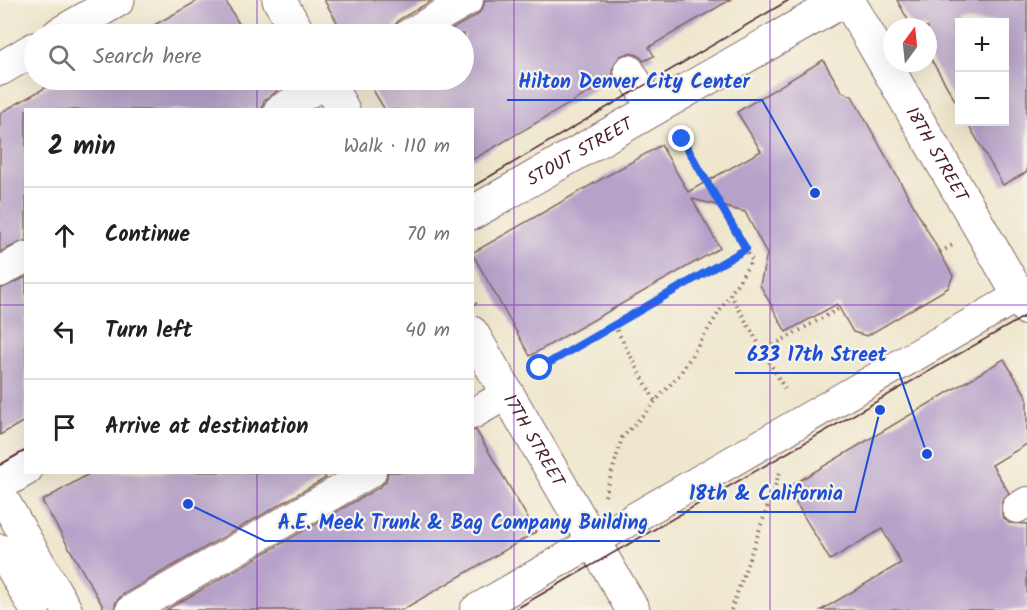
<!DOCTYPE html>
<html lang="en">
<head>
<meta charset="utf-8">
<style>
  body { margin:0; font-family:Kalam,sans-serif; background:#f6f6f6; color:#202124 }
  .controls { position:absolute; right:18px; top:18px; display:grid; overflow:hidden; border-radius:0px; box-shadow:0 6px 24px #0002 }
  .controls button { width:54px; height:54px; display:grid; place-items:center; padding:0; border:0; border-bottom:2px solid #e0e0e0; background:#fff; color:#202124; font:30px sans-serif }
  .compass { position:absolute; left:883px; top:18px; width:54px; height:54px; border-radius:50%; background:#fff; box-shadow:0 6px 24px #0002; rotate:15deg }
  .stop { position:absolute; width:18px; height:18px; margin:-14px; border:4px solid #2563eb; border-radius:50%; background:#fff }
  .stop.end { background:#2563eb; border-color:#fff; box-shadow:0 2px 6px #0008 }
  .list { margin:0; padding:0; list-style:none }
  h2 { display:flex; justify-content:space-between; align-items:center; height:78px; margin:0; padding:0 24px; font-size:26px }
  h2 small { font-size:20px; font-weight:400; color:#757577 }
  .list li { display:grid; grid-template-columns:39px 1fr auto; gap:18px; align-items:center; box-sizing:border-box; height:96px; padding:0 24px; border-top:2px solid #e0e0e0 }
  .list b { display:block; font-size:22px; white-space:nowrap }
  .list em { font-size:20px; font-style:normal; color:#757577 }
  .icon { flex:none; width:33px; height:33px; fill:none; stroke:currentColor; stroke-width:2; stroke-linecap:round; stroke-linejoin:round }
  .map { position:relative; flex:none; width:1027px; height:610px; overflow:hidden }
  .search { position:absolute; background:#fff; box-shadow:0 6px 24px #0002; left:24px; top:24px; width:450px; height:66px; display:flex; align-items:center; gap:15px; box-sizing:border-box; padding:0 21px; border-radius:33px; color:#757577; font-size:22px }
  .panel { position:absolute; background:#fff; box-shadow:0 6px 24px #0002; left:24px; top:108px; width:450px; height:366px; border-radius:0px }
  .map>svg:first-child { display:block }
</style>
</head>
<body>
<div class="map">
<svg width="1027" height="610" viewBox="0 0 1027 610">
  <rect width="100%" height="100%" fill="#f7f3e8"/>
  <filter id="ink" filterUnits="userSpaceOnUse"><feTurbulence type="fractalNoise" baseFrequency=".0167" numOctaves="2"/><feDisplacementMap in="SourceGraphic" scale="12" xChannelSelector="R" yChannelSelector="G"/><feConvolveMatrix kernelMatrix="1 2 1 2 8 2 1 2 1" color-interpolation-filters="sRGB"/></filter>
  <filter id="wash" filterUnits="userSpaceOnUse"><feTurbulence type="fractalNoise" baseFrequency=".008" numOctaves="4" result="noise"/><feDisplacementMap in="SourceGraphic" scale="24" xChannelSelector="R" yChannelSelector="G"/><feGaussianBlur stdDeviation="1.35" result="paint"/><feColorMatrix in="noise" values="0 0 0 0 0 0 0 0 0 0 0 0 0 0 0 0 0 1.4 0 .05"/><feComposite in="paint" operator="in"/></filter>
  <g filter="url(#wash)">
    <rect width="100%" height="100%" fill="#efe7cd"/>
    <g id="blocks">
      <!-- building -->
      <g fill="#b6a1c9">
        <polygon points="199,0 225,0 245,34 138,34"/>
        <polygon points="324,0 433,0 400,19 394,26 392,34 344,34"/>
        <polygon points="485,0 730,0 649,47 654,56 644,61 638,55 629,53 620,56 612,70 614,78 472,160 472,110 385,110 367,80 464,80 464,34 443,34 477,15 483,8"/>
        <polygon points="897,0 1027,0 1027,172 1003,185 967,122 1005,122 1005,22 960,22 960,109 928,54 928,27 912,27"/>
        <polygon points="823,60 842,92 852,96 953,276 948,288 867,336 853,332 837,304 786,332 760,285 767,254 745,212 692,199 720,248 530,356 472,253 661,145 688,192 761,151 737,112"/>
        <polygon points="59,80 271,80 277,91 264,101 262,110 26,110 26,240 0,252 0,113"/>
        <polygon points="26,277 26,420 0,435 0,289"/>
        <polygon points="1004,359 1027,397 1027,444 992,465 1009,493 1002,500 1002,516 1009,523 1027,524 1027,610 821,610 901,563 882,529 830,560 787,488"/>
        <polygon points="476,430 536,532 402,610 166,610 380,487 386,481 388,472 472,472 472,431"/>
        <polygon points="92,472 322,472 326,478 122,595 116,602 114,610 105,610 42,501"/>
      </g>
    </g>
  </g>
  <g filter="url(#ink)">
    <use href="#blocks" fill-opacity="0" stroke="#846564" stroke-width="1.5"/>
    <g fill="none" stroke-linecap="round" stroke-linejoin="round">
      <defs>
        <g id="minor">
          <polyline points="409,34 468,0"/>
          <polyline points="629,70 653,109"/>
          <polyline points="279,110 331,80"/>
          <polyline points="0,272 26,257"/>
          <polyline points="472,414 507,394"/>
          <polyline points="0,493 67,610"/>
          <polyline points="1017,508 1027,502"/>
          <polyline points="0,549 35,610"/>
          <polyline points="131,610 371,472"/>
          <polyline points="475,610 1027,291"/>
        </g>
        <g id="major">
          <polyline points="279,0 299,34"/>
          <path id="s1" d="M848,0l179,309"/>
          <polyline points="59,34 118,0"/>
          <polyline points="0,69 34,49"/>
          <polyline points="326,80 343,110"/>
          <path id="s2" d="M472,213l372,-213"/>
          <path id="s3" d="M472,333l161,277"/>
          <polyline points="0,484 26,469"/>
        </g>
      </defs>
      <!-- minor casing -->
      <use href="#minor" stroke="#846564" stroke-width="32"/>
      <!-- major casing -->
      <use href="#major" stroke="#846564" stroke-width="35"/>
      <!-- path -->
      <g stroke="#846564" stroke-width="4" stroke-dasharray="1.5 4.5" stroke-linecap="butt">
        <polyline points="940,252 953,245"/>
        <polyline points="730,294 786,391"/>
        <polyline points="472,298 478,308"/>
        <polyline points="614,325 655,401"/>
        <polyline points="763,351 840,308"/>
        <polyline points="533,372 746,249"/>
        <polyline points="605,496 622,438 680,374 752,260 676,130"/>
        <polyline points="731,610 781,469"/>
      </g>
      <!-- minor -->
      <use href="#minor" stroke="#fff" stroke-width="30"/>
      <!-- major -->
      <use href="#major" stroke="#fff" stroke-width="33"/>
      <!-- tram -->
      <g stroke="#4a1f2b" stroke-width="1.5">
        <polyline points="472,187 789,0"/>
        <polyline points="0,465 26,450"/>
        <polyline points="514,610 1027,315"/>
      </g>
    </g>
  </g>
  <g fill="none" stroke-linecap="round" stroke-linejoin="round" filter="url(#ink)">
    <!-- route -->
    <polyline stroke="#2563eb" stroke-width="8" points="540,368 746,249 682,139"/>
  </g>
  <!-- grid -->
  <path fill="none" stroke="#7b2cbf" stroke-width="1.5" stroke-opacity="0.55" d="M257,0v34M514,0v610M770,0v610M257,80v30M0,305h26M472,305h555M257,472v138"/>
  <g text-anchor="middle" stroke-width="4.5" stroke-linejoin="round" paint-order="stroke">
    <!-- street labels -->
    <g font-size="18" fill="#4a1f2b" stroke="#f7f3e8">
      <text dy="6" stroke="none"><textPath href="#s2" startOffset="124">STOUT STREET</textPath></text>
      <text dy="6" stroke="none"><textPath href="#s1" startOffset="178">18TH STREET</textPath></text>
      <text dy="6" stroke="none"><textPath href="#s3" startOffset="124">17TH STREET</textPath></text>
    </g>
  </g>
  <!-- callouts -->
  <path fill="none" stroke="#1d4ed8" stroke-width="2" d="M815 193L762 100H507M927 454L899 373H735M880 410L855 512H677M188 504L265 541H660"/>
  <g fill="#1d4ed8" stroke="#f7f3e8" stroke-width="2">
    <circle cx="815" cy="193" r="6"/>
    <circle cx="927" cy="454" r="6"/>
    <circle cx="880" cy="410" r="6"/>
    <circle cx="188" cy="504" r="6"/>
  </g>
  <g font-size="20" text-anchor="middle" font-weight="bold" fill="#1d4ed8" stroke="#f7f3e8" stroke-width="4.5" stroke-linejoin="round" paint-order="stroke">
    <text x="634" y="88">Hilton Denver City Center</text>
    <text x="817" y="361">633 17th Street</text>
    <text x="766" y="500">18th &amp; California</text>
    <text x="463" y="529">A.E. Meek Trunk &amp; Bag Company Building</text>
  </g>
</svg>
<div class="controls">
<button>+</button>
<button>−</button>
</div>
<svg class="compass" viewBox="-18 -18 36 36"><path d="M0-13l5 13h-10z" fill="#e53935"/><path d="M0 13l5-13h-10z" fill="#757577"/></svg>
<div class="stop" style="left:540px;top:368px"></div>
<div class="stop end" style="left:682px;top:139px"></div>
<div class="search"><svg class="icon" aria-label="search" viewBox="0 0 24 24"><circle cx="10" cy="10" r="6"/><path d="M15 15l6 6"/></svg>Search here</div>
<section class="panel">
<h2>2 min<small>Walk · 110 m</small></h2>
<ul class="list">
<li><svg class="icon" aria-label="ahead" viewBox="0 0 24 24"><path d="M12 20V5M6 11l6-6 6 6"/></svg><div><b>Continue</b></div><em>70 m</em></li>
<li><svg class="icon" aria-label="left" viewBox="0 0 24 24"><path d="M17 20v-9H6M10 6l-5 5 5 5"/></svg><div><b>Turn left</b></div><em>40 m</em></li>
<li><svg class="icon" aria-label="arrive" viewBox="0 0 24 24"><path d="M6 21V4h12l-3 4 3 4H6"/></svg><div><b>Arrive at destination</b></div></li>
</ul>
</section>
</div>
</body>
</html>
